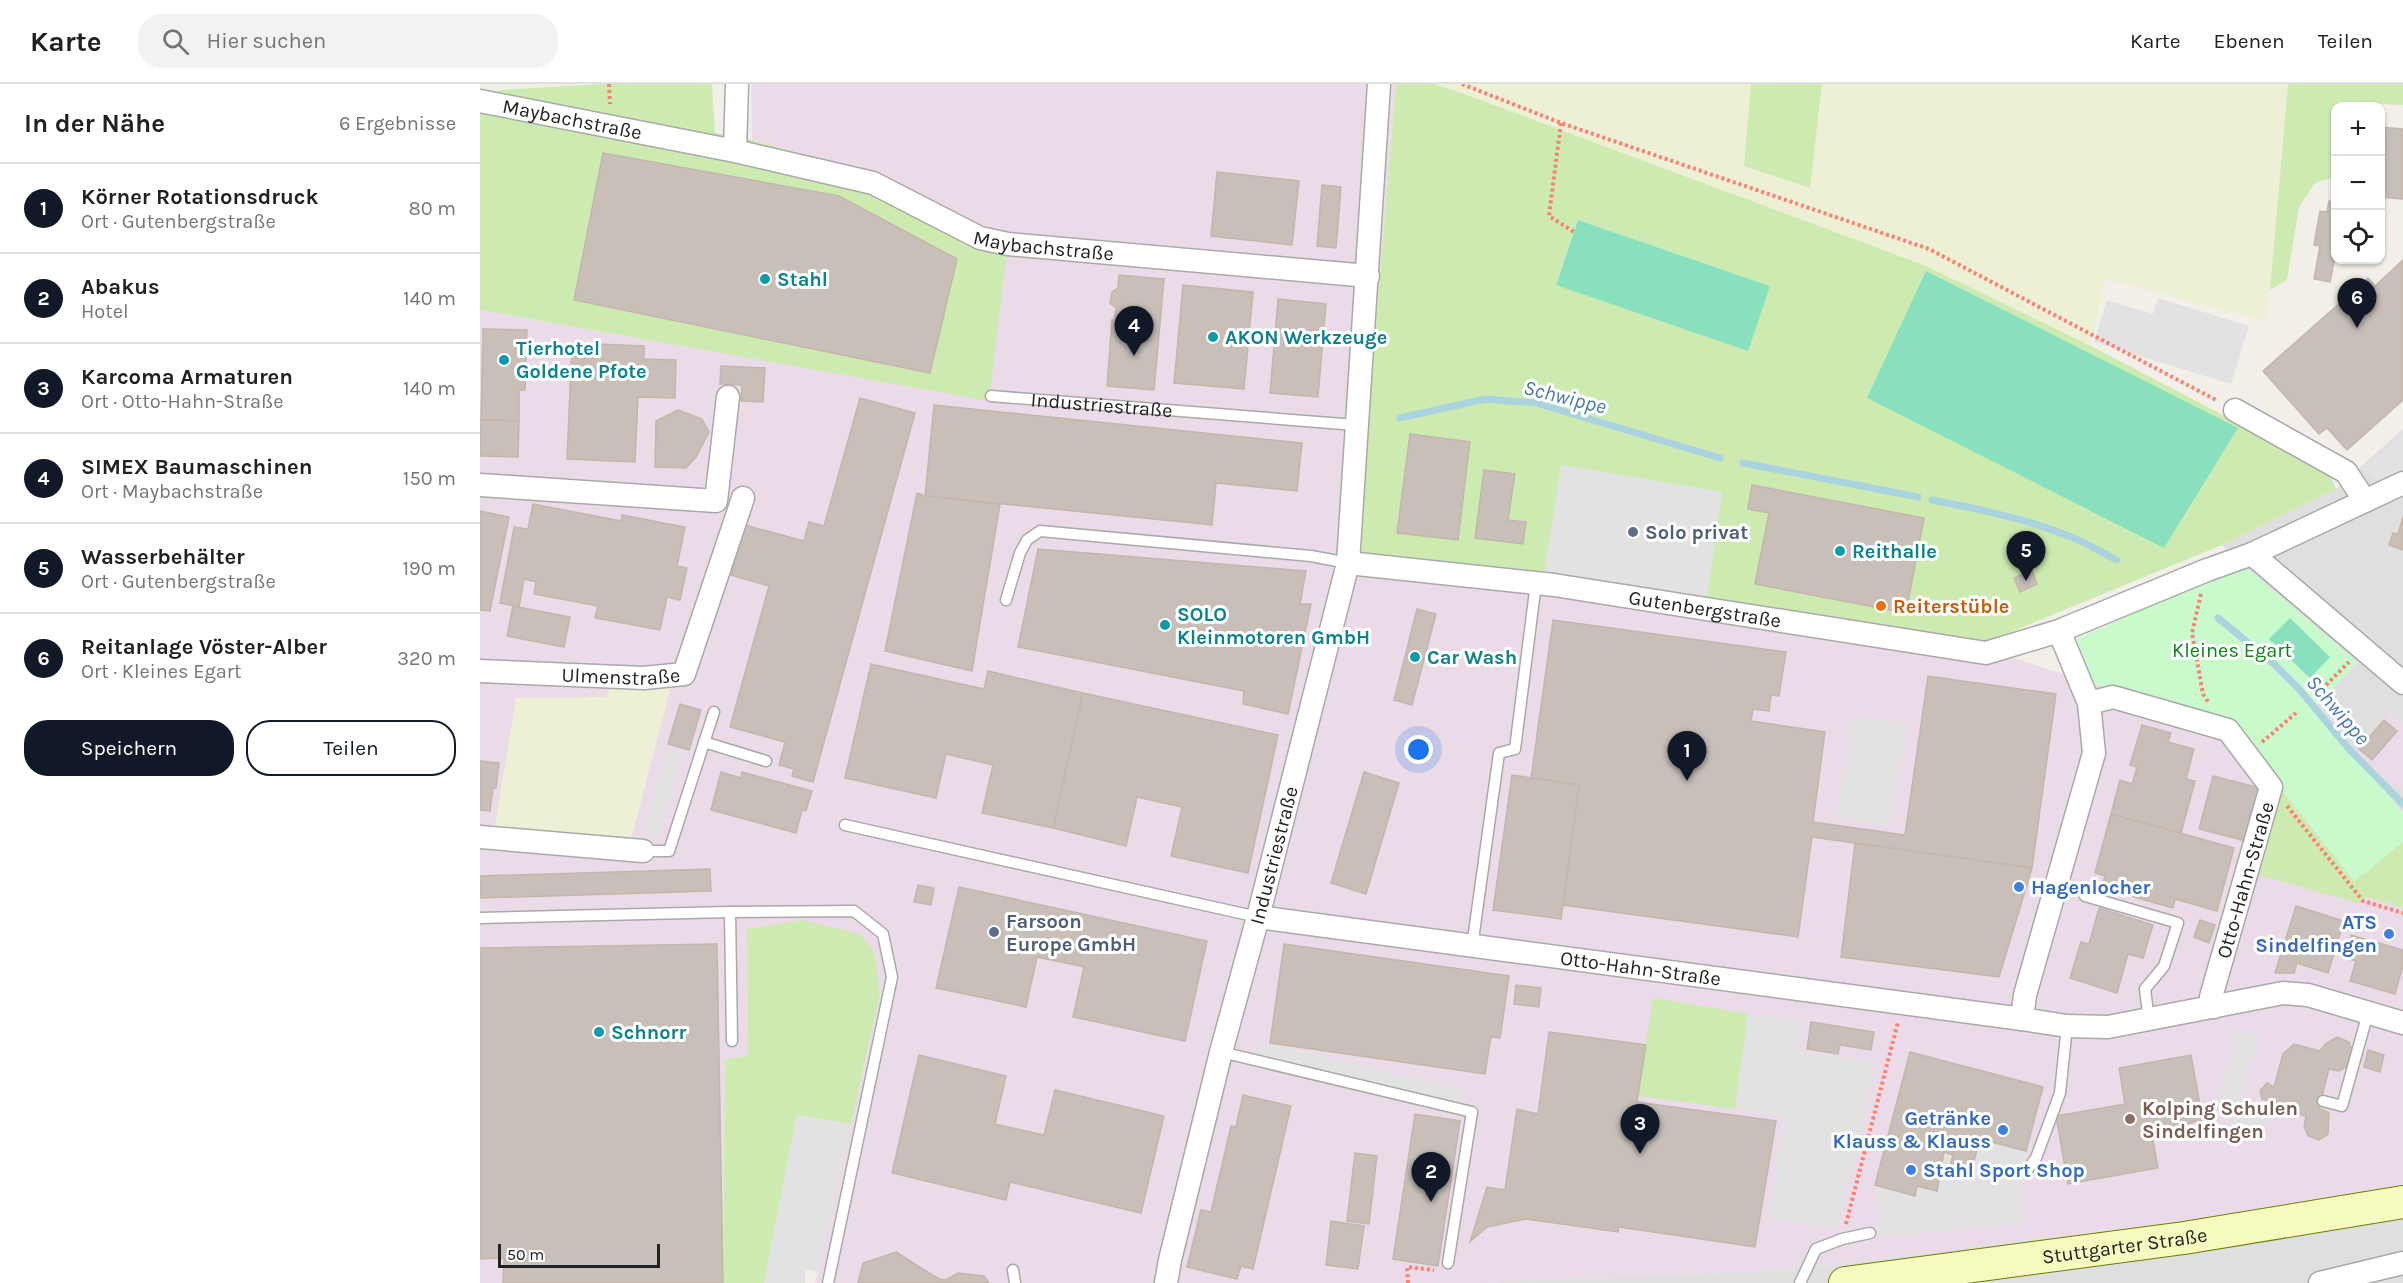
<!DOCTYPE html>
<html lang="de">
<head>
<meta charset="utf-8">
<style>
  body { margin:0; font-family:Karla,sans-serif; background:#f2f2f2; color:#202124 }
  .controls { position:absolute; right:18px; top:18px; display:grid; overflow:hidden; border-radius:12px; box-shadow:0 2px 4px #0004 }
  .controls button { width:54px; height:54px; display:grid; place-items:center; padding:0; border:0; border-bottom:2px solid #e0e0e0; background:#fff; color:#202124; font:30px sans-serif }
  .scale { position:absolute; left:18px; bottom:15px; width:162px; box-sizing:border-box; padding-left:6px; border:3px solid #222; border-top:0; font-size:16px; line-height:21px; white-space:nowrap; color:#222; -webkit-text-stroke:4px #fff; paint-order:stroke }
  .you { position:absolute; left:939px; top:666px; width:21px; height:21px; margin:-15px; border:4px solid #fff; border-radius:50%; background:#1a73e8; box-shadow:0 0 0 9px #1a73e833 }
  .badge { display:grid; place-items:center; width:39px; height:39px; border-radius:50%; background:#111827; color:#fff; font-size:20px; font-weight:700 }
  .pin { position:absolute; translate:-50% -50px; filter:drop-shadow(0 2px 3px #0008) }
  .pin::after { content:''; position:absolute; top:32px; width:21px; height:18px; background:inherit; clip-path:polygon(0 0,100% 0,50% 100%) }
  .list { margin:0; padding:0; list-style:none }
  h2 { display:flex; justify-content:space-between; align-items:center; height:78px; margin:0; padding:0 24px; font-size:26px }
  h2 small { font-size:20px; font-weight:400; color:#757577 }
  .list li { display:grid; grid-template-columns:39px 1fr auto; gap:18px; align-items:center; box-sizing:border-box; height:90px; padding:0 24px; border-top:2px solid #e0e0e0 }
  .list b { display:block; font-size:22px; white-space:nowrap }
  .list p { margin:0; font-size:20px; white-space:nowrap; color:#757577 }
  .list em { font-size:20px; font-style:normal; color:#757577 }
  .actions { display:flex; gap:12px; padding:18px 24px }
  .actions a { flex:1; padding:14px 0; border:2px solid #111827; border-radius:24px; text-align:center; font-size:21px; color:#111827 }
  .actions .main { background:#111827; color:#fff }
  .icon { flex:none; width:33px; height:33px; fill:none; stroke:currentColor; stroke-width:2; stroke-linecap:round; stroke-linejoin:round }
  .map { position:relative; flex:none; width:1923px; height:1199px; overflow:hidden }
  header { display:flex; align-items:center; gap:36px; box-sizing:border-box; height:84px; padding:0 30px; background:#fff; border-bottom:2px solid #e0e0e0 }
  header strong { font-size:28px }
  nav { display:flex; gap:33px; margin-inline-start:auto; font-size:21px }
  .search { width:420px; height:54px; background:#f2f2f2; display:flex; align-items:center; gap:15px; box-sizing:border-box; padding:0 21px; border-radius:24px; color:#757577; font-size:22px }
  main { display:flex }
  aside { flex:1; background:#fff }
  .map>svg:first-child { display:block }
</style>
</head>
<body>
<header>
<strong>Karte</strong>
<div class="search"><svg class="icon" aria-label="search" viewBox="0 0 24 24"><circle cx="10" cy="10" r="6"/><path d="M15 15l6 6"/></svg>Hier suchen</div>
<nav><a>Karte</a><a>Ebenen</a><a>Teilen</a></nav>
</header>
<main>
<aside>
<h2>In der Nähe<small>6 Ergebnisse</small></h2>
<ul class="list">
<li><span class="badge">1</span><div><b>Körner Rotationsdruck</b><p>Ort · Gutenbergstraße</p></div><em>80 m</em></li>
<li><span class="badge">2</span><div><b>Abakus</b><p>Hotel</p></div><em>140 m</em></li>
<li><span class="badge">3</span><div><b>Karcoma Armaturen</b><p>Ort · Otto-Hahn-Straße</p></div><em>140 m</em></li>
<li><span class="badge">4</span><div><b>SIMEX Baumaschinen</b><p>Ort · Maybachstraße</p></div><em>150 m</em></li>
<li><span class="badge">5</span><div><b>Wasserbehälter</b><p>Ort · Gutenbergstraße</p></div><em>190 m</em></li>
<li><span class="badge">6</span><div><b>Reitanlage Vöster-Alber</b><p>Ort · Kleines Egart</p></div><em>320 m</em></li>
</ul>
<div class="actions"><a class="main">Speichern</a><a>Teilen</a></div>
</aside>
<div class="map">
<svg width="1923" height="1199" viewBox="0 0 1923 1199">
  <rect width="100%" height="100%" fill="#f2efe9"/>
  <!-- residential -->
  <g fill="#e0dfdf">
    <polygon points="1923,345 1923,728 1831,626 1877,579 1782,500 1742,461 1856,405"/>
    <polygon points="1923,1100 1923,1199 998,1199 1318,1185 1708,1136"/>
  </g>
  <!-- industrial -->
  <g fill="#ebdbe8">
    <polygon points="271,0 916,0 876,485 1497,562 1614,600 1751,640 1886,813 1923,824 1923,1100 1708,1136 1318,1185 998,1199 335,1199 400,911 267,845 268,972 245,975 243,1199 0,1199 0,226 509,316 401,91 272,56"/>
    <polygon points="1909,627 1923,638 1923,707 1873,670"/>
  </g>
  <!-- farmland -->
  <g fill="#eef0d5">
    <polygon points="953,0 1271,0 1264,81 1330,103 1342,0 1808,0 1790,206 1785,237 1625,195 1611,262 1446,182"/>
    <polygon points="136,598 191,602 151,756 15,742 36,614 125,613"/>
  </g>
  <!-- grass -->
  <g fill="#cdebb0" fill-rule="evenodd">
    <polygon points="121,0 232,0 235,49 272,56 401,91 528,160 509,317 0,226 0,10 21,6"/>
    <path d="M916,0h37l26,8 467,174 165,80 237,124 8,19 -114,56 -245,101 -622,-77zM1098,136l192,66 -22,64 -192,-66zM1272,402l154,127 -150,-29 13,-71 -21,-4z"/>
    <polygon points="1271,0 1342,0 1330,104 1264,82"/>
    <polygon points="1808,0 1923,0 1923,21 1863,18 1862,22 1856,22 1855,93 1835,99 1819,123 1807,196 1790,206"/>
    <polygon points="1797,700 1874,797 1923,758 1923,824 1886,813 1877,819 1772,789"/>
    <polygon points="322,836 380,850 395,869 400,911 371,1040 317,1031 284,1199 243,1199 245,975 268,972 267,845"/>
    <polygon points="1173,914 1268,930 1255,1025 1158,1012"/>
  </g>
  <!-- park -->
  <polygon fill="#c8facc" points="1763,481 1877,578 1832,626 1923,728 1923,758 1874,797 1751,640 1614,600 1597,555"/>
  <!-- pitch -->
  <g fill="#88e0be">
    <polygon points="1098,136 1290,202 1268,267 1076,201"/>
    <polygon points="1446,187 1758,344 1684,464 1387,314"/>
    <polygon points="1810,534 1850,573 1830,594 1789,555"/>
  </g>
  <!-- parking -->
  <g fill="#e2e2e2">
    <polygon points="1678,214 1769,242 1751,300 1614,258 1627,216 1673,230"/>
    <polygon points="1923,349 1923,385 1897,397 1882,384"/>
    <polygon points="1081,381 1242,408 1227,513 1064,489"/>
    <polygon points="1373,631 1428,640 1410,743 1356,733"/>
    <polygon points="187,665 202,669 179,752 163,747"/>
    <polygon points="1268,930 1322,936 1319,967 1393,977 1385,1041 1356,1144 1290,1135 1303,1032 1255,1025"/>
    <polygon points="1758,944 1780,951 1761,1016 1791,1025 1785,1048 1749,1038 1752,1029 1735,1024"/>
    <polygon points="781,958 982,1005 978,1019 778,972"/>
    <polygon points="317,1031 371,1040 338,1188 325,1185 325,1199 284,1199"/>
    <polygon points="1500,1055 1546,1067 1541,1140 1399,1153 1395,1101 1434,1112 1437,1102 1457,1107 1464,1068 1473,1071 1470,1082 1491,1087"/>
  </g>
  <g fill="none" stroke-linecap="round" stroke-linejoin="round">
    <!-- stream -->
    <g stroke="#aad3df" stroke-width="7">
      <polyline points="920,334 1005,315 1056,319 1240,374"/>
      <polyline points="1263,379 1438,413"/>
      <path d="M1452,416c47,9 95,19 139,37 16,6 31,16 46,23"/>
      <polyline points="1738,534 1794,580 1819,605 1869,665 1923,720"/>
    </g>
  </g>
  <!-- building -->
  <g fill="#c7bfb8" stroke="#c4b6ab" stroke-width="1.5">
    <polygon points="1900,43 1923,45 1923,115 1900,113"/>
    <polygon points="123,69 359,112 477,175 450,289 94,216"/>
    <polygon points="737,88 819,97 812,161 731,152"/>
    <polygon points="842,101 861,103 856,164 837,162"/>
    <polygon points="1849,117 1856,118 1856,168 1850,198 1834,195 1840,162 1834,161 1840,127 1847,128"/>
    <polygon points="1923,176 1923,316 1867,366 1847,344 1839,350 1783,287 1888,194 1895,202"/>
    <polygon points="639,191 684,195 674,306 627,302 632,236 634,237 636,224 630,219 632,208 638,204"/>
    <polygon points="703,201 773,208 764,305 694,299"/>
    <polygon points="798,215 846,220 838,313 790,309"/>
    <polygon points="3,245 47,246 45,306 39,306 39,337 1,336"/>
    <polygon points="92,259 164,262 164,275 196,276 195,314 158,313 155,378 87,375"/>
    <polygon points="241,282 285,284 283,318 261,317 262,301 240,300"/>
    <polygon points="380,314 435,329 333,698 312,692 314,685 299,681 305,658 250,643 289,502 251,491 265,441 324,457 329,438 344,442"/>
    <polygon points="454,321 822,359 817,407 736,399 732,441 445,412"/>
    <polygon points="198,326 222,335 229,348 216,373 206,384 175,383 176,337"/>
    <polygon points="1,336 39,337 38,373 0,372"/>
    <polygon points="930,350 990,358 978,456 917,449"/>
    <polygon points="1004,386 1035,390 1028,436 1046,438 1043,460 995,454"/>
    <polygon points="1272,401 1444,434 1426,529 1275,500 1289,429 1268,425"/>
    <polygon points="437,409 445,412 520,420 492,587 405,567"/>
    <polygon points="53,420 141,437 142,431 205,443 197,482 207,484 200,516 187,513 180,546 115,534 118,522 54,510 56,498 44,495 39,523 20,519 34,443 48,445"/>
    <polygon points="0,427 29,433 10,527 0,526"/>
    <polygon points="1923,433 1923,466 1909,461 1913,449 1918,450"/>
    <polygon points="558,465 826,487 820,520 831,520 808,630 763,620 764,607 538,563"/>
    <polygon points="1552,487 1557,500 1540,508 1534,494"/>
    <polygon points="33,522 90,533 84,563 27,552"/>
    <polygon points="937,525 956,530 932,621 914,616"/>
    <polygon points="1073,536 1306,568 1299,612 1291,611 1289,627 1273,625 1271,637 1345,648 1333,738 1425,751 1448,592 1576,610 1552,784 1332,753 1318,853 1083,821 1099,701 1051,694"/>
    <polygon points="391,580 504,605 508,587 603,609 573,744 502,729 513,681 466,670 456,714 365,694"/>
    <polygon points="603,609 798,651 768,789 691,772 702,723 657,713 646,762 573,744"/>
    <polygon points="200,620 221,626 209,666 188,660"/>
    <polygon points="1904,636 1917,647 1892,676 1879,665"/>
    <polygon points="1662,641 1691,649 1688,658 1714,665 1706,695 1715,697 1701,749 1631,730 1640,696 1652,700 1657,683 1650,681"/>
    <polygon points="0,677 19,679 16,704 13,704 10,727 0,726"/>
    <polygon points="241,688 261,694 262,688 332,707 326,727 322,726 316,749 231,726"/>
    <polygon points="884,688 919,699 886,810 851,799"/>
    <polygon points="1032,691 1099,701 1081,835 1013,826"/>
    <polygon points="1733,692 1784,705 1770,758 1719,745"/>
    <polygon points="1631,730 1754,764 1737,827 1695,815 1693,824 1622,804 1625,792 1615,789"/>
    <polygon points="1375,759 1552,784 1519,893 1361,873"/>
    <polygon points="230,785 231,807 0,814 0,792"/>
    <polygon points="438,801 454,804 451,821 434,818"/>
    <polygon points="479,803 727,857 705,957 593,933 604,883 557,873 546,923 456,904"/>
    <polygon points="1816,822 1864,837 1848,889 1817,879 1814,889 1795,889"/>
    <polygon points="1619,824 1673,841 1663,874 1648,870 1637,909 1590,894 1601,858 1609,860"/>
    <polygon points="1720,836 1735,841 1729,859 1714,853"/>
    <polygon points="1871,851 1923,866 1923,881 1915,910 1870,897 1876,877 1865,874"/>
    <polygon points="237,860 243,1199 23,1199 24,1174 0,1175 0,864"/>
    <polygon points="804,860 1029,892 1020,954 1011,953 1005,990 790,959"/>
    <polygon points="1036,901 1061,904 1059,923 1034,920"/>
    <polygon points="1331,938 1394,948 1391,966 1360,961 1358,970 1327,965"/>
    <polygon points="1069,948 1166,961 1157,1018 1296,1037 1275,1163 1139,1143 1138,1148 1046,1135 1007,1143 990,1158 1007,1103 1025,1106 1037,1025 1058,1030"/>
    <polygon points="1857,953 1869,958 1874,972 1871,980 1859,987 1849,985 1839,1024 1849,1029 1848,1050 1839,1056 1828,1052 1824,1042 1826,1032 1802,1025 1797,1019 1782,1015 1780,1007 1787,999 1794,1003 1803,970 1814,960 1840,967 1845,960"/>
    <polygon points="1888,966 1904,971 1900,988 1884,983"/>
    <polygon points="1430,968 1563,1003 1546,1067 1500,1055 1491,1088 1470,1082 1473,1071 1464,1068 1457,1107 1437,1102 1435,1112 1395,1101"/>
    <polygon points="439,971 526,992 515,1040 564,1051 575,1006 684,1032 661,1129 530,1098 526,1116 412,1089"/>
    <polygon points="1711,971 1723,1037 1671,1046 1678,1084 1588,1100 1576,1032 1645,1020 1639,984"/>
    <polygon points="763,1011 811,1022 773,1185 761,1182 757,1195 707,1183 721,1126 731,1128 751,1042 756,1043"/>
    <polygon points="935,1030 980,1037 958,1182 913,1175"/>
    <polygon points="875,1069 897,1072 889,1140 867,1137"/>
    <polygon points="851,1137 884,1142 878,1185 846,1181"/>
    <polygon points="416,1168 459,1195 466,1196 478,1189 504,1192 509,1199 378,1199 383,1179"/>
  </g>
  <g fill="none" stroke-linecap="round" stroke-linejoin="round">
    <defs>
      <g id="lane">
        <path id="s1" d="M511,312l365,29"/>
        <polyline points="526,516 540,469 547,456 560,447 831,472 868,479"/>
        <polyline points="224,658 286,677"/>
        <polyline points="365,741 778,833"/>
        <polyline points="163,767 189,767 234,628"/>
        <polyline points="1605,812 1698,839 1684,882 1665,905 1669,936"/>
        <polyline points="0,834 250,828"/>
        <polyline points="992,863 1019,669 1035,665 1056,499"/>
        <polyline points="252,957 250,828 374,827 403,850 412,893 348,1199"/>
        <polyline points="741,968 992,1028 968,1179"/>
        <polyline points="1843,1017 1862,1022 1888,929"/>
        <polyline points="1546,1088 1556,1074 1580,1009 1587,942"/>
        <polyline points="533,1186 535,1199"/>
        <polyline points="1320,1199 1336,1165 1362,1155 1390,1149"/>
      </g>
      <g id="street">
        <path id="s2" d="M0,17l255,50 138,32 107,55 28,6 360,32"/>
        <polyline points="255,67 257,0"/>
        <polyline points="1755,326 1866,388 1885,417"/>
        <polyline points="0,401 236,417 248,313"/>
        <polyline points="1772,470 1923,599"/>
        <path id="s3" d="M868,479l206,22 432,68 73,-22 148,-61 45,-16 151,-71"/>
        <path id="s4" d="M0,587l164,7 40,-4 59,-176"/>
        <polyline points="1609,619 1633,613 1748,646 1791,703 1731,913 1734,923"/>
        <polyline points="0,753 163,767"/>
        <path id="s5" d="M778,833l764,102 3,-24 69,-242 -5,-50 -30,-72"/>
        <polyline points="1542,935 1587,942 1628,943 1803,909 1828,911 1923,939"/>
        <path id="s6" d="M686,1199l4,-23 51,-208 37,-135 90,-354 31,-479"/>
        <polyline points="1840,1199 1923,1179"/>
      </g>
      <g id="secondary">
        <path id="s7" d="M1365,1199l339,-45 219,-36"/>
      </g>
    </defs>
    <!-- lane casing -->
    <use href="#lane" stroke="#a9a9a9" stroke-width="13"/>
    <!-- street casing -->
    <use href="#street" stroke="#a9a9a9" stroke-width="25"/>
    <!-- secondary casing -->
    <use href="#secondary" stroke="#707d05" stroke-width="34"/>
    <!-- path -->
    <g stroke="#fa8072" stroke-width="4" stroke-dasharray="3 3" stroke-linecap="butt">
      <polyline points="129,0 130,20"/>
      <polyline points="982,0 1081,39 1449,165 1738,317"/>
      <polyline points="1081,39 1069,132 1094,148"/>
      <polyline points="1721,510 1712,549 1723,610 1729,619"/>
      <polyline points="1846,601 1869,578"/>
      <polyline points="1782,658 1816,629"/>
      <polyline points="1807,722 1883,817 1923,829"/>
      <polyline points="1366,1140 1418,938"/>
      <polyline points="928,1199 927,1183 954,1186"/>
    </g>
    <!-- lane -->
    <use href="#lane" stroke="#fff" stroke-width="10"/>
    <!-- street -->
    <use href="#street" stroke="#fff" stroke-width="22"/>
    <!-- secondary -->
    <use href="#secondary" stroke="#f7fabf" stroke-width="32"/>
  </g>
  <!-- markers -->
  <g fill="#0f9aa8" stroke="#fff" stroke-width="2">
    <circle cx="285" cy="195" r="6"/>
    <circle cx="733" cy="253" r="6"/>
    <circle cx="24" cy="276" r="6"/>
    <circle cx="1360" cy="467" r="6"/>
    <circle cx="685" cy="541" r="6"/>
    <circle cx="935" cy="573" r="6"/>
    <circle cx="119" cy="948" r="6"/>
  </g>
  <g fill="#5c6f8a" stroke="#fff" stroke-width="2">
    <circle cx="1153" cy="448" r="6"/>
    <circle cx="514" cy="848" r="6"/>
  </g>
  <circle fill="#e8710a" stroke="#fff" stroke-width="2" cx="1401" cy="522" r="6"/>
  <g fill="#3f7fe0" stroke="#fff" stroke-width="2">
    <circle cx="1539" cy="803" r="6"/>
    <circle cx="1909" cy="850" r="6"/>
    <circle cx="1523" cy="1046" r="6"/>
    <circle cx="1431" cy="1086" r="6"/>
  </g>
  <circle fill="#8d6e63" stroke="#fff" stroke-width="2" cx="1650" cy="1035" r="6"/>
  <g text-anchor="middle" stroke-width="6" stroke-linejoin="round" paint-order="stroke">
    <!-- street labels -->
    <g font-size="20" fill="#222" stroke="#fff">
      <text dy="7" stroke="none"><textPath href="#s2" startOffset="94">Maybachstraße</textPath></text>
      <text dy="7" stroke="none"><textPath href="#s2" startOffset="586">Maybachstraße</textPath></text>
      <text dy="7" stroke="none"><textPath href="#s1" startOffset="111">Industriestraße</textPath></text>
      <text dy="7" stroke="none"><textPath href="#s3" startOffset="360">Gutenbergstraße</textPath></text>
      <text dy="7" stroke="none"><textPath href="#s4" startOffset="141">Ulmenstraße</textPath></text>
      <text dy="7" stroke="none"><textPath href="#s6" startOffset="441">Industriestraße</textPath></text>
      <text transform="translate(1765 796) rotate(-74)" y="7">Otto-Hahn-Straße</text>
      <text dy="7" stroke="none"><textPath href="#s5" startOffset="386">Otto-Hahn-Straße</textPath></text>
      <text dy="7" stroke="none"><textPath href="#s7" startOffset="282">Stuttgarter Straße</textPath></text>
    </g>
    <!-- culture labels -->
    <g font-size="20" font-weight="bold" fill="#0d838f" stroke="#fff" text-anchor="start">
      <text x="297" y="202">Stahl</text>
      <text x="745" y="260">AKON Werkzeuge</text>
      <text x="36" y="271">Tierhotel<tspan x="36" dy="23">Goldene Pfote</tspan></text>
      <text x="1372" y="474">Reithalle</text>
      <text x="697" y="537">SOLO<tspan x="697" dy="23">Kleinmotoren GmbH</tspan></text>
      <text x="947" y="580">Car Wash</text>
      <text x="131" y="955">Schnorr</text>
    </g>
    <!-- service labels -->
    <g font-size="20" font-weight="bold" fill="#4e5e75" stroke="#fff" text-anchor="start">
      <text x="1165" y="455">Solo privat</text>
      <text x="526" y="844">Farsoon<tspan x="526" dy="23">Europe GmbH</tspan></text>
    </g>
    <!-- food labels -->
    <g font-size="20" font-weight="bold" fill="#c56008" stroke="#fff" text-anchor="start">
      <text x="1413" y="529">Reiterstüble</text>
    </g>
    <!-- park labels -->
    <g font-size="20" fill="#0c8416" stroke="#fff">
      <text x="1752" y="573">Kleines Egart</text>
    </g>
    <!-- shop labels -->
    <g font-size="20" font-weight="bold" fill="#366cbe" stroke="#fff" text-anchor="start">
      <text x="1551" y="810">Hagenlocher</text>
      <text x="1897" y="845" text-anchor="end">ATS<tspan x="1897" dy="23">Sindelfingen</tspan></text>
      <text x="1511" y="1041" text-anchor="end">Getränke<tspan x="1511" dy="23">Klauss &amp; Klauss</tspan></text>
      <text x="1443" y="1093">Stahl Sport Shop</text>
    </g>
    <!-- education labels -->
    <g font-size="20" font-weight="bold" fill="#785e54" stroke="#fff" text-anchor="start">
      <text x="1662" y="1031">Kolping Schulen<tspan x="1662" dy="23">Sindelfingen</tspan></text>
    </g>
    <!-- water labels -->
    <g font-size="21" font-style="italic" fill="#4a7aab" stroke="#fff">
      <text transform="translate(1085 313) rotate(14)" y="7">Schwippe</text>
      <text transform="translate(1858 626) rotate(49)" y="7">Schwippe</text>
    </g>
  </g>
</svg>
<div class="controls">
<button>+</button>
<button>−</button>
<button><svg class="icon" aria-label="locate" viewBox="0 0 24 24"><circle cx="12" cy="12" r="6"/><path d="M12 2v4M12 18v4M2 12h4M18 12h4"/></svg></button>
</div>
<div class="scale">50 m</div>
<div class="you"></div>
<div class="pin badge" style="left:1207px;top:697px">1</div>
<div class="pin badge" style="left:951px;top:1118px">2</div>
<div class="pin badge" style="left:1160px;top:1070px">3</div>
<div class="pin badge" style="left:654px;top:272px">4</div>
<div class="pin badge" style="left:1546px;top:497px">5</div>
<div class="pin badge" style="left:1877px;top:244px">6</div>
</div>
</main>
</body>
</html>
